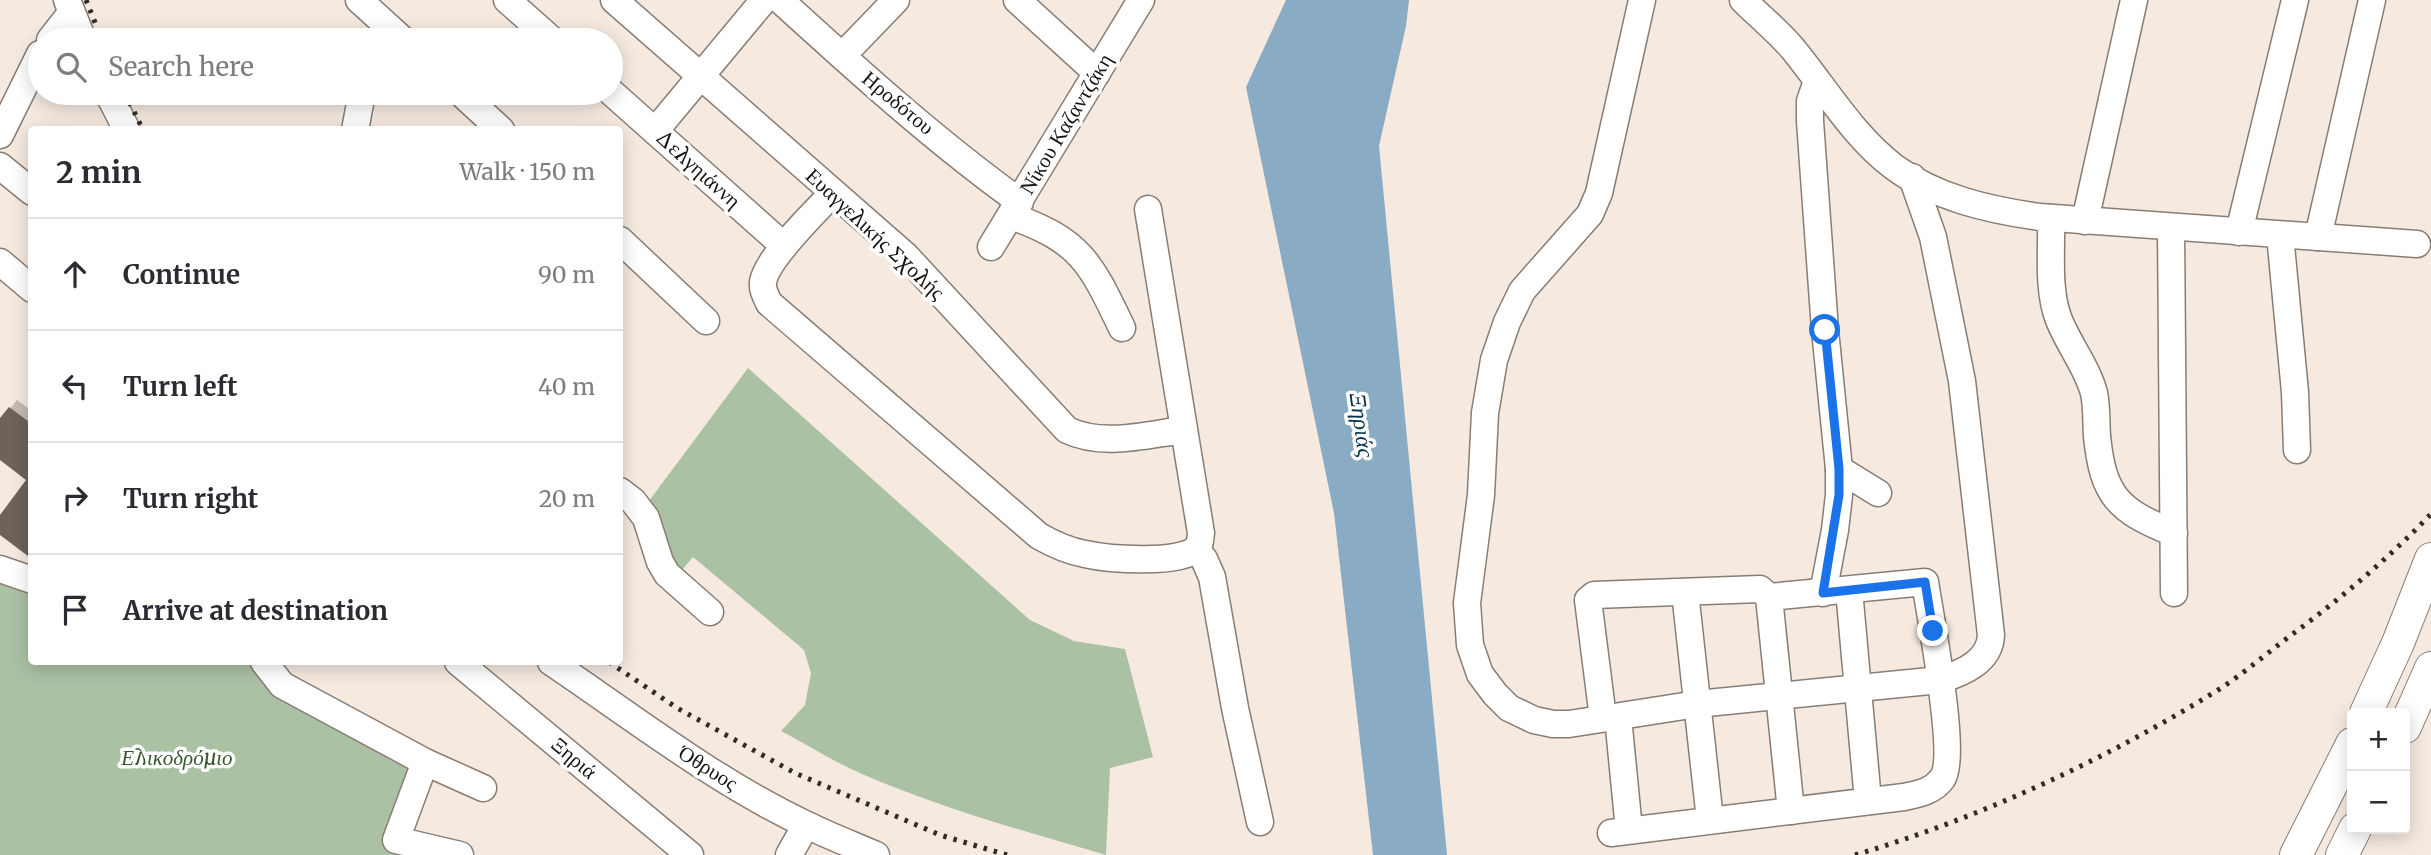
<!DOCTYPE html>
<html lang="en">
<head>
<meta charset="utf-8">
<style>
  body { margin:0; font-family:Merriweather,serif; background:#f2f2f3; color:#2b2b33 }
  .controls { position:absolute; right:21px; bottom:21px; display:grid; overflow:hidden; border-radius:7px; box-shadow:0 4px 18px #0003 }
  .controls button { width:63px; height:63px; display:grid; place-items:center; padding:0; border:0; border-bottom:2px solid #e1e1e2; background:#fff; color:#2b2b33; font:35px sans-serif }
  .stop { position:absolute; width:21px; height:21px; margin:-16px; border:5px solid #1a73e8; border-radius:50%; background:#fff }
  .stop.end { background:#1a73e8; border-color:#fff; box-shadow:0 2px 7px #0008 }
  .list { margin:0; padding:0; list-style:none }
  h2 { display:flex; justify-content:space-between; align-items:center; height:91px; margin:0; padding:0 28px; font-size:30px }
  h2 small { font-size:23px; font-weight:400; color:#7c7c81 }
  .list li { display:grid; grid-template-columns:46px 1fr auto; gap:21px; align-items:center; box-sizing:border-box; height:112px; padding:0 28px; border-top:2px solid #e1e1e2 }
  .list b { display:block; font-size:26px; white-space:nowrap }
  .list em { font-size:23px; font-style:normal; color:#7c7c81 }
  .icon { flex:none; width:38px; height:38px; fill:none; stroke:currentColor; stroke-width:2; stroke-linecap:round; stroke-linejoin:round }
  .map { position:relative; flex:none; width:2431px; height:855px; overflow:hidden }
  .search { position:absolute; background:#fff; box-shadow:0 4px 18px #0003; left:28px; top:28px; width:595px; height:77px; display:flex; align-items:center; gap:18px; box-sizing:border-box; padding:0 24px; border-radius:38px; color:#7c7c81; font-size:26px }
  .panel { position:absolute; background:#fff; box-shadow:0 4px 18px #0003; left:28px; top:126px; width:595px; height:539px; border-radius:7px }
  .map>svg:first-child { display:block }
</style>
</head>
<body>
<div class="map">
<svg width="2431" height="855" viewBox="0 0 2431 855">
  <rect width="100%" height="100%" fill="#f6eae0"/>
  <!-- green -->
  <g fill="#abc1a4">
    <path d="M748,368l282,252 44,21 51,8 28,108 -43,11 -4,87c-82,-24 -166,-47 -244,-81 -28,-12 -54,-29 -81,-43l24,-26 6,-32 -7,-23 -111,-93 -16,19 -31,-71z"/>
    <polygon points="0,575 31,586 32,662 250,662 261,665 418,764 393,844 427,855 0,855"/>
  </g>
  <!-- water -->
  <polygon fill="#89abc3" points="1286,0 1409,0 1406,26 1379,146 1447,855 1373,855 1334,513 1246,87"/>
  <!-- shadow -->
  <polygon fill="#0003" points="17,400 32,411 32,552 0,533 0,518 29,480 0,458 0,421"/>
  <!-- building -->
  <polygon fill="#6d635b" points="9,407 32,424 32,559 0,535 0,515 26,480 0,460 0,418"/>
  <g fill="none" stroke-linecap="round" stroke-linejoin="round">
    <defs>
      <g id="minor">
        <polyline points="67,0 83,40"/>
        <polyline points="359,0 403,40"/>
        <polyline points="507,0 552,40"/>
        <path d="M614,0l292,256 161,174c36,17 78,5 116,0"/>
        <path d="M780,0c77,70 155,141 240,202"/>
        <polyline points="1017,0 1097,73"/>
        <path d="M1642,0l-43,193 -9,21 -68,77 -15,31 -13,38 -9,53 -4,82 -14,108 3,42 10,29 15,20 14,14 25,12 19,4h16l128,-20 243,-24c22,-7 50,-18 51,-45l-29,-254 -29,-144 -21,-60"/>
        <path d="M1743,0c16,16 35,31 50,49 32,39 60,87 101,118 42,31 95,43 146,50l377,27"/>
        <polyline points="50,40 71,13"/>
        <polyline points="842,56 896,0"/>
        <polyline points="1817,81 1810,101 1810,121 1825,330 1839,469 1839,495 1835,530 1823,593"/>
        <polyline points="611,92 784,246"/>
        <polyline points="108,93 127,130"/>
        <polyline points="461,93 501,130"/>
        <polyline points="355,130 362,93"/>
        <polyline points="655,131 764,0"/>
        <polyline points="0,135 40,54"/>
        <polyline points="0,166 32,192"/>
        <path d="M832,194c-17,18 -65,64 -69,88 -1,8 3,14 6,21l270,233c14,8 30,15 46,18 22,5 96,11 112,-6 4,-4 3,-10 4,-15l-53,-324"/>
        <path d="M1011,216c71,25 80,48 111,112"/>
        <path d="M2051,218c1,32 -4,72 8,102 10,25 28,47 35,73 3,14 2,29 3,43 6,60 21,75 77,97"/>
        <polyline points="2085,221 2134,0"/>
        <polyline points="2171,228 2174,593"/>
        <polyline points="2239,232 2295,0"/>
        <polyline points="2280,235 2295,392 2297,450"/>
        <polyline points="2318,237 2372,0"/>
        <polyline points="620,240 706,321"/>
        <polyline points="991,247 1141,0"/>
        <polyline points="0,262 32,289"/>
        <polyline points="1839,469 1878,493"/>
        <polyline points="620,491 633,501 646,518 660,562 667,574 710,612"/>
        <polyline points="1196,549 1204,559 1212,577 1235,708 1260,822"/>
        <polyline points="0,569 32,580"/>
        <polyline points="1849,590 1868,801"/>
        <polyline points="1685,592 1710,820"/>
        <polyline points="1769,597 1791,811"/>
        <polyline points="264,662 282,685 425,762 396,840 460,855"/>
        <polyline points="458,662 690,855"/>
        <path d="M551,662c83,56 165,120 256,163 22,11 46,20 69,30"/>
        <polyline points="1618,717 1629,830"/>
        <path d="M1603,718l-15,-118 6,-5 166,-6 9,8 156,-15c5,33 33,175 17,197 -10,13 -24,15 -38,18l-293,36"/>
        <polyline points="425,762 483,788"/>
        <polyline points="789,855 806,825"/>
      </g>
      <g id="major">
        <polyline points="2366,713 2398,643 2431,559"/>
        <polyline points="2405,727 2431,668"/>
        <polyline points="2296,855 2352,744"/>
        <polyline points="2342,855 2355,829"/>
      </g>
    </defs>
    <!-- minor casing -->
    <use href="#minor" stroke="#887d74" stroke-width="29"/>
    <!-- major casing -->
    <use href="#major" stroke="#887d74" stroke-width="34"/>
    <!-- minor -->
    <use href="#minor" stroke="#fff" stroke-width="26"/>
    <!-- major -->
    <use href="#major" stroke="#fff" stroke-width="32"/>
    <!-- rail -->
    <g stroke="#312c28" stroke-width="5" stroke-dasharray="3.5 7" stroke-linecap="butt">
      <polyline points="86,0 102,40"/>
      <polyline points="125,93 143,130"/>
      <polyline points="609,662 677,708 795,773 940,835 1007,855"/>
      <path d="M1855,855c127,-38 250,-95 363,-165 25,-16 48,-36 72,-54 50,-37 98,-77 141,-122"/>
    </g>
  </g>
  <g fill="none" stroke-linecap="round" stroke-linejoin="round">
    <!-- route -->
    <polyline stroke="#1a73e8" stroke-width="9" points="1825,330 1839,469 1839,495 1823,593 1925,582 1933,631"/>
  </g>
  <g text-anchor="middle" stroke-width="7" stroke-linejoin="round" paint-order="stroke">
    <!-- street labels -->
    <g font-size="21" fill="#181411" stroke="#fff">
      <text transform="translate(898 103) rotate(40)" y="7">Ηροδότου</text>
      <text transform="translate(1066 124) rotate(-59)" y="7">Νίκου Καζαντζάκη</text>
      <text transform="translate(698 169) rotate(42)" y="7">Δελγηιάννη</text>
      <text transform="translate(875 234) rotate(43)" y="7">Ευαγγελικής Σχολής</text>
      <text transform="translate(574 758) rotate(40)" y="7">Ξηριά</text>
      <text transform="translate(708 768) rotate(32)" y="7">Όθρυος</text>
    </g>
    <!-- park labels -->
    <g font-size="21" font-style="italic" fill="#36572a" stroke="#fff">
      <text x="177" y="765">Ελικοδρόμιο</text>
    </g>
    <!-- water labels -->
    <g font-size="23" font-style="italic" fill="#05344d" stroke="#fff">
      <text transform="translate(1362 425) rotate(82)" y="8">Ξηριάς</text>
    </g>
  </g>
</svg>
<div class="controls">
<button>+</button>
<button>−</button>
</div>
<div class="stop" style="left:1825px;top:330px"></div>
<div class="stop end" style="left:1933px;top:631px"></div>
<div class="search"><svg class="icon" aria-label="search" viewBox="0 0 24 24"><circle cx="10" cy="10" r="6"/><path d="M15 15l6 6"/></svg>Search here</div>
<section class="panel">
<h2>2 min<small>Walk · 150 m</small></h2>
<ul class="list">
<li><svg class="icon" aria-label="ahead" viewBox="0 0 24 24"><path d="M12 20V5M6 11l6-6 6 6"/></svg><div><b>Continue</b></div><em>90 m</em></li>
<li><svg class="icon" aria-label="left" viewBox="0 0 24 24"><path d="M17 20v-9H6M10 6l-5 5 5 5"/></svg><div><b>Turn left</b></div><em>40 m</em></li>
<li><svg class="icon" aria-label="right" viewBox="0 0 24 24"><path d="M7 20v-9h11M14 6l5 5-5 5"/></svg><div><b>Turn right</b></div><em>20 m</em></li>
<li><svg class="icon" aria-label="arrive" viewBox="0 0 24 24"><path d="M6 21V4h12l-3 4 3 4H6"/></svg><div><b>Arrive at destination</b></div></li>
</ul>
</section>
</div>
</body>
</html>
